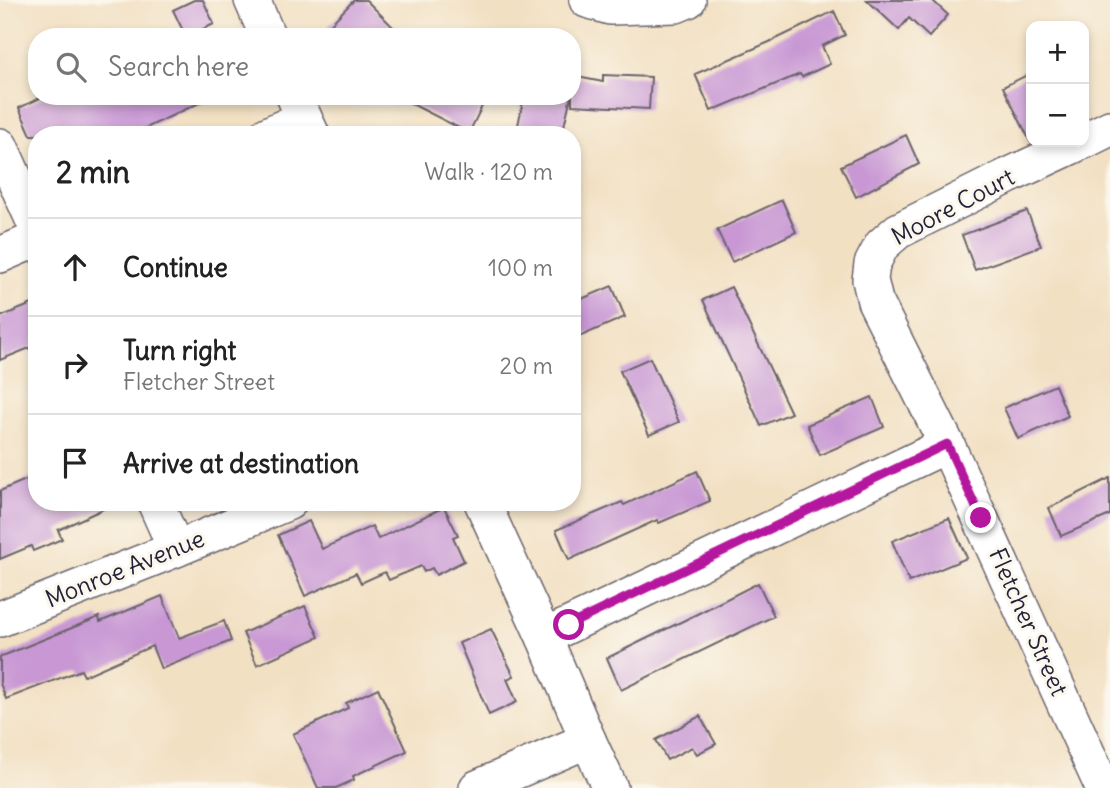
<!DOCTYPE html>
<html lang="en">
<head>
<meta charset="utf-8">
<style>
  body { margin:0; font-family:Delius,sans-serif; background:#f2f2f2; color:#222 }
  .controls { position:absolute; right:21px; top:21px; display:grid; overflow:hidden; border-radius:14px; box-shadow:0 4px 10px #0003 }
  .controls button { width:63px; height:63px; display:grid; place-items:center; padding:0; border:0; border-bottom:2px solid #e0e0e0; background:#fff; color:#222; font:35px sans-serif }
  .stop { position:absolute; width:21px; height:21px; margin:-16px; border:5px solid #b5179e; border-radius:50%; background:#fff }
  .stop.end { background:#b5179e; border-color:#fff; box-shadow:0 2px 7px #0008 }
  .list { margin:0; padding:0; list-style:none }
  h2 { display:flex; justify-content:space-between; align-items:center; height:91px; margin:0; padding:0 28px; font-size:30px }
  h2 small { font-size:23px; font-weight:400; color:#767676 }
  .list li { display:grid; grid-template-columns:46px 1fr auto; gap:21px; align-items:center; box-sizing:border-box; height:98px; padding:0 28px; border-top:2px solid #e0e0e0 }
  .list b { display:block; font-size:26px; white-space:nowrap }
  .list p { margin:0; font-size:23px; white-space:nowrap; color:#767676 }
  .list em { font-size:23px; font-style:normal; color:#767676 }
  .icon { flex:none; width:38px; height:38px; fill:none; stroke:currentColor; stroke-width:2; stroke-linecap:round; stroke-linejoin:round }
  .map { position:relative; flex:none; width:1110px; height:788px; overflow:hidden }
  .search { position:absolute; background:#fff; box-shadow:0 4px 10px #0003; left:28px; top:28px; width:553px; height:77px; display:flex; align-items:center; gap:18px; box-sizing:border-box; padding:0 24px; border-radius:28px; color:#767676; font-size:26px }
  .panel { position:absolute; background:#fff; box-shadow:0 4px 10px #0003; left:28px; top:126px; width:553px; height:385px; border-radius:28px }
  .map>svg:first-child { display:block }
</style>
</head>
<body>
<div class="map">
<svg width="1110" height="788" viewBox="0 0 1110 788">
  <rect width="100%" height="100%" fill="#fbf7ec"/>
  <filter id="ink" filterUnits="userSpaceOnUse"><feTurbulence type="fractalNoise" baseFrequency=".0143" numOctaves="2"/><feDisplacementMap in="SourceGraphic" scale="14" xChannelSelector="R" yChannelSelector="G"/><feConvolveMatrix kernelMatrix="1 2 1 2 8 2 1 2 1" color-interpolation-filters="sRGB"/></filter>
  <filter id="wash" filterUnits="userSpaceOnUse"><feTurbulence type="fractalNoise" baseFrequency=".00686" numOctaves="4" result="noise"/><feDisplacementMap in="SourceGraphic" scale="28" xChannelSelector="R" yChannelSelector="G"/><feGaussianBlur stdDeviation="1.57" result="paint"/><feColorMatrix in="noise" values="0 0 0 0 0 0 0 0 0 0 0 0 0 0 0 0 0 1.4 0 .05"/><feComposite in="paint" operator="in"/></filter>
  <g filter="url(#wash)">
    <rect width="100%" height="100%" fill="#f2e0c3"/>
    <g id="blocks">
      <!-- building -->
      <g fill="#c897d4">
        <polygon points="194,0 203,0 214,24 186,37 173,10"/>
        <polygon points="354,0 366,0 403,37 318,37"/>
        <polygon points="867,0 932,0 948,15 929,37 909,18 899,30"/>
        <polygon points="834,11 845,35 822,46 830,64 802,77 800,74 711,111 695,74 774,40"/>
        <polygon points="1031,73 1031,143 1003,87"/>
        <polygon points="603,75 651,77 649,109 572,105 572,76 603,82"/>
        <polygon points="44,96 214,96 131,135 31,135 19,108"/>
        <polygon points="396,96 487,96 469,133"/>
        <polygon points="524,96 571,96 562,135 516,135"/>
        <polygon points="906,135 919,164 856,197 841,166"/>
        <polygon points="782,200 796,232 732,262 717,230"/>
        <polygon points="1027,211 1041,246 975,270 962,235"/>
        <polygon points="612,286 625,317 572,340 572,303"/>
        <polygon points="731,287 791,413 761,426 703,300"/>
        <polygon points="37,302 37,345 0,360 0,317"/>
        <polygon points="650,358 679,422 649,435 620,371"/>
        <polygon points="1055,385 1068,416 1018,439 1004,408"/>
        <polygon points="872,397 884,427 820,455 807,425"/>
        <polygon points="697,471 710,501 659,523 657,520 569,560 556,530 622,502 624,505"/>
        <polygon points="37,475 37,502 118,502 58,530 62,539 33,551 31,546 0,559 0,491"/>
        <polygon points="1110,478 1110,515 1061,536 1049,508"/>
        <polygon points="444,507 458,535 453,537 464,561 436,575 432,568 424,572 421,566 389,580 385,572 361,583 356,573 305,596 278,535 309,521 322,549 372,526 378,539"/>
        <polygon points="949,518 967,558 909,582 892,541"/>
        <polygon points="758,583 774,616 621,690 607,658 695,615"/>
        <polygon points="162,596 179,638 224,621 231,641 161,669 152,646 84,676 81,670 6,699 0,683 0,657 99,617 100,622"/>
        <polygon points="305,606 319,637 257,665 243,633"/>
        <polygon points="491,629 514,676 507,679 517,702 489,715 459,643"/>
        <polygon points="378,688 407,751 353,776 354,780 336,788 318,788 293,734 348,708 346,703"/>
        <polygon points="700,716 716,744 697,754 692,747 667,760 656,740"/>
      </g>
    </g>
  </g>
  <g filter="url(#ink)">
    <use href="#blocks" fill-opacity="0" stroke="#6b646b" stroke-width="2"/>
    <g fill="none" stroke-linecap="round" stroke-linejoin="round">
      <defs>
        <g id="street">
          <polyline points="252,0 268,37"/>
          <polyline points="587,0 610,7 676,5 688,0"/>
          <polyline points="294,96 312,135"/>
          <polyline points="267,135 304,118"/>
          <polyline points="1084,141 1110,128"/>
          <polyline points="1081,142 1008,176 898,231 882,245 872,264 870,280 875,301 947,445 1103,788"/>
          <polyline points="0,146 37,228"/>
          <polyline points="0,255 37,239"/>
          <polyline points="155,502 176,549"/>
          <polyline points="482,502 544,637 588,740 610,788"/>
          <polyline points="0,619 176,549 289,502"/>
          <polyline points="544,637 947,445"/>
          <polyline points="477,788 588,740"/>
        </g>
      </defs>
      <!-- street casing -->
      <use href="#street" stroke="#6b646b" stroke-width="38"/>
      <!-- street -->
      <use href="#street" stroke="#fff" stroke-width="35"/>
    </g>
  </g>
  <g fill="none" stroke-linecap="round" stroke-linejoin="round" filter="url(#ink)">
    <!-- route -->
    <polyline stroke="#b5179e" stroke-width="9" points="569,625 947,444 981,518"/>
  </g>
  <g text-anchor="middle" stroke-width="6" stroke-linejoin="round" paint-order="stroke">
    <!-- street labels -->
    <g font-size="24" fill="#22223b" stroke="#fbf7ec">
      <text transform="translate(953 207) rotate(-28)" y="8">Moore Court</text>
      <text transform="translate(125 569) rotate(-22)" y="8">Monroe Avenue</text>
      <text transform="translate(1028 622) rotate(66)" y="8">Fletcher Street</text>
    </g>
  </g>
</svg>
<div class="controls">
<button>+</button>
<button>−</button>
</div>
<div class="stop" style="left:569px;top:625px"></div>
<div class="stop end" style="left:981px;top:518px"></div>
<div class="search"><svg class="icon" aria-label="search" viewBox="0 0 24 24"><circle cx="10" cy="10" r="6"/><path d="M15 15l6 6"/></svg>Search here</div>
<section class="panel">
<h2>2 min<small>Walk · 120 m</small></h2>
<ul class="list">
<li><svg class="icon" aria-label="ahead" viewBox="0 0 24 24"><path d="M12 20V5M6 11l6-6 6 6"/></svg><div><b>Continue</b></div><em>100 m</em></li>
<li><svg class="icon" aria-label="right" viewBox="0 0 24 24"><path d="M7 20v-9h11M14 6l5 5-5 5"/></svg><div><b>Turn right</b><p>Fletcher Street</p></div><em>20 m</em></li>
<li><svg class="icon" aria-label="arrive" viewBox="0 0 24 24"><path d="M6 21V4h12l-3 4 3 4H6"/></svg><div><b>Arrive at destination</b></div></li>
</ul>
</section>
</div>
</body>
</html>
